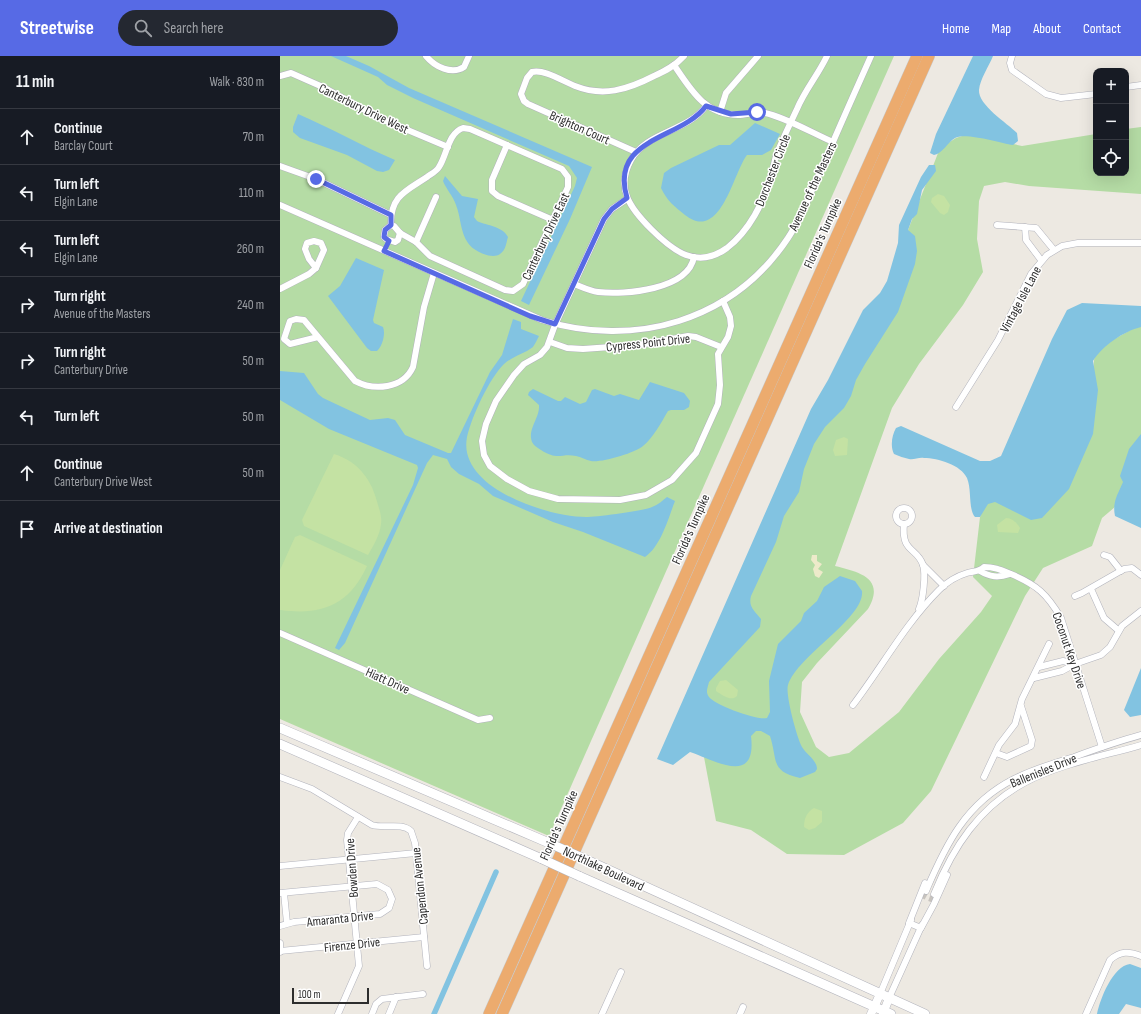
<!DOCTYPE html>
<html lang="en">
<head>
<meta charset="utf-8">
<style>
  body { margin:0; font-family:"Sofia Sans Condensed",sans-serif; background:#242831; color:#f1f3f6 }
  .controls { position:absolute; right:12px; top:12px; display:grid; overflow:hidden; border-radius:8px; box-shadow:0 4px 16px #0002 }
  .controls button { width:36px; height:36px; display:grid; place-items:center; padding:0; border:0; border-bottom:1px solid #363941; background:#171b24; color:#f1f3f6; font:20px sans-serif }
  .scale { position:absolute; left:12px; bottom:10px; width:77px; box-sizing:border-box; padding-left:4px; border:2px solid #2d2d2d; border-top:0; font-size:11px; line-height:14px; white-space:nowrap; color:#2d2d2d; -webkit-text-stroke:3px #fff; paint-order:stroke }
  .stop { position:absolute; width:12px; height:12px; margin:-9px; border:3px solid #576ae5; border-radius:50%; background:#fff }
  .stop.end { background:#576ae5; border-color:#fff; box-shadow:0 1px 4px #0008 }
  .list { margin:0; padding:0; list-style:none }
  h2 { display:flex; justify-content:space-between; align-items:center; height:52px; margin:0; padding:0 16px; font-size:17px }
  h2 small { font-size:13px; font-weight:400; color:#9ea1a6 }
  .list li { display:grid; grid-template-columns:26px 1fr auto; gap:12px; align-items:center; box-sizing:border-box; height:56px; padding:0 16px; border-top:1px solid #363941 }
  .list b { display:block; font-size:15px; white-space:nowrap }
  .list p { margin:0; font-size:13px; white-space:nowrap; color:#9ea1a6 }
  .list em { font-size:13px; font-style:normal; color:#9ea1a6 }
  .icon { flex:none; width:22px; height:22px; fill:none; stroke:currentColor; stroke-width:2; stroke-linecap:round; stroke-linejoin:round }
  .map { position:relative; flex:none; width:861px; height:958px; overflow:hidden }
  header { display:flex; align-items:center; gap:24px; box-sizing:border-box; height:56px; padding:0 20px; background:#576ae5; color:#fff }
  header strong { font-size:19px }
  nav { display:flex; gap:22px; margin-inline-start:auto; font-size:14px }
  .search { width:280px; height:36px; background:#242831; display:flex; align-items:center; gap:10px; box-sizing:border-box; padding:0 14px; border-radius:22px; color:#9ea1a6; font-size:15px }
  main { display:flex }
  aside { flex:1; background:#171b24 }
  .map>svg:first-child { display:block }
</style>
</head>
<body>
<header>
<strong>Streetwise</strong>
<div class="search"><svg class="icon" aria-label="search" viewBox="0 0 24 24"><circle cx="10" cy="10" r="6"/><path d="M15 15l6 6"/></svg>Search here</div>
<nav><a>Home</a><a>Map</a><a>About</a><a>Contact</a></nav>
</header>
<main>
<aside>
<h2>11 min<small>Walk · 830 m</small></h2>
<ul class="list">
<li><svg class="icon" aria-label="ahead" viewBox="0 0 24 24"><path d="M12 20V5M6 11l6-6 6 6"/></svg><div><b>Continue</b><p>Barclay Court</p></div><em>70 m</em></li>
<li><svg class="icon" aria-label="left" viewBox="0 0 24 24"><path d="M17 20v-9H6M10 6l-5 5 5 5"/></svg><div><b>Turn left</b><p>Elgin Lane</p></div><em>110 m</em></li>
<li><svg class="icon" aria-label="left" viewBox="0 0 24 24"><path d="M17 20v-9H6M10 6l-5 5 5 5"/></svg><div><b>Turn left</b><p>Elgin Lane</p></div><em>260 m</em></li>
<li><svg class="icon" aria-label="right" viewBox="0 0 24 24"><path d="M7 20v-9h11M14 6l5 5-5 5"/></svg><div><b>Turn right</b><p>Avenue of the Masters</p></div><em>240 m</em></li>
<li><svg class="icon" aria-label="right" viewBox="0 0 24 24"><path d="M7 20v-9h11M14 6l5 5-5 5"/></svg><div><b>Turn right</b><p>Canterbury Drive</p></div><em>50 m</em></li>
<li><svg class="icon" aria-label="left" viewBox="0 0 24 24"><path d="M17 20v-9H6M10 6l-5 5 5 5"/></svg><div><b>Turn left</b></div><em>50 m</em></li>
<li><svg class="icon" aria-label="ahead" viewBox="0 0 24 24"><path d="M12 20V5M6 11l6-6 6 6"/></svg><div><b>Continue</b><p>Canterbury Drive West</p></div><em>50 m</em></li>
<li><svg class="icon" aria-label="arrive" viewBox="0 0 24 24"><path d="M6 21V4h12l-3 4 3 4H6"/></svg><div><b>Arrive at destination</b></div></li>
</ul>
</aside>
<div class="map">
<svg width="861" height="958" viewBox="0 0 861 958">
  <rect width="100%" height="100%" fill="#ede9e2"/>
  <!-- green -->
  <g fill="#b5dca5">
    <polygon points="0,0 614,0 269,780 0,663"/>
    <path d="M861,71v67l-112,-8 -24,-4 -21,4 -5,15 -2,38 6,33 -20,33 -44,59 -27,44 -57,158c24,6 51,12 33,43l-51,54 -15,19 -2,30 16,35 13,10 20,-4 50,-41 40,-53 42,-47 11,-16 -19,-19 7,-60 7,-18 101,-72 7,-77 46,-26v127l-19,50 -20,17 -10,28 -49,22 -18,28 -94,195 -28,32 -59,32 -57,-1 -36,-24 -35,-9 -21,-112 131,-296 66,-96 16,-87 32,-82 16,-10 12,-4 54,12 74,-12v39h30v-44z"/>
  </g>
  <!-- sand -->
  <polygon fill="#edeaca" points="532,499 537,499 537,505 542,508 538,513 543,516 539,522 535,520 533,513 535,509 531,504"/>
  <!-- pitch -->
  <g fill="#c4e2a3">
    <polygon points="658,138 664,140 670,149 668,156 664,159 660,157 651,146 652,142"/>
    <polygon points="564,381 568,383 567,399 555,400 553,394 556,384"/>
    <path d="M54,398c25,8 38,26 44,51 2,6 4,13 3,19 -1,11 -8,22 -13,31l-64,-29 -2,-6z"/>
    <path d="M726,462c6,0 11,5 14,10l-2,5 -20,-1 -1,-7z"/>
    <path d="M20,479l67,31c-17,38 -45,50 -86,44h-1v-40l15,-33z"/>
    <path d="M446,624l12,10 -1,6c-6,6 -15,-1 -21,-5v-3l4,-7z"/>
    <path d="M534,752l8,3v11l-7,6 -6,2 -5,-3c0,-9 3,-15 10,-19z"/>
  </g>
  <!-- water -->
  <g fill="#82c3e1">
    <polygon points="51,0 66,0 89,10 129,32 312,111 290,163 249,249 241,245 295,130 297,122 289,110 133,42 107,29 98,21"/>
    <path d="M693,0h20c-4,10 -13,23 -14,34 -1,15 28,33 38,43l1,8 -5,4c-13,-2 -48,-13 -58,-7 -8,5 -12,15 -21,17l-4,-2 6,-19z"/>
    <path d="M18,58c33,14 64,32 97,46l-6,10 -6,2 -6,-1 -30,-16 -47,-17 -7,-6v-5z"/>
    <path d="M475,67l25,11 -9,16 -9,5h-15c-14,18 -26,88 -62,60 -10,-8 -18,-14 -24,-27l3,-15 7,-5 48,-23h11z"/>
    <path d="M649,109h6l1,6 -14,19 -5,24 -5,5 -4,11 7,6 2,15 -2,13 -17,48 -33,52 -9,16 -5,16 -7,12 -19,19 -11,17 -10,25 -5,23 -15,24 -8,26 -25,54c-3,11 4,15 10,23l-1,8 -51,55c-1,5 -4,10 0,15 6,8 49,24 58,21l3,-6 -1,-31 9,-37 23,-23 3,-8 13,-12 7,-14 16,-11 15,5 7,10c3,27 -64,64 -74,94 -3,9 9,53 14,62 4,7 15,13 15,22l-2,3 -15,6c-30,-7 -22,-17 -30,-42l-9,-5h-5l-5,5c6,50 -35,25 -61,16l-17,13 -16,-6 154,-350 17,-29 35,-70 17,-17 7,-12 11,-38 1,-18 22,-48z"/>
    <path d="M165,120l17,20 16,3 -4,18 3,4c11,5 25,5 31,16 -2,6 -2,13 -8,17 -8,6 -27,-3 -32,-11 -8,-11 -7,-26 -12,-38 -3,-9 -10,-16 -13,-24z"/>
    <path d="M76,202l28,12 -11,50 1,3 9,4c3,7 -1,20 -6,24h-6l-4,-3 -39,-52 12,-10z"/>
    <path d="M802,247l59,3v21c-17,4 -39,19 -48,34l5,29 -5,44 -24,55 -27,29 -11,2 -36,-18 -7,2 -8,13h-5c-7,-8 -3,-27 -8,-39 -6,-13 -29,-20 -43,-20 -5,-1 -10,2 -15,1 -5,-1 -10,-3 -15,-5 -4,-8 -2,-19 2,-26l5,-2 79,35h10l11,-5 51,-117 15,-29z"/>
    <path d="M233,263l8,3v7l18,7c-2,4 -4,8 -6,11 -9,7 -20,9 -29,17 -15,15 -32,52 -37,73 -10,51 81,80 119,80 10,0 58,-6 66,-10 6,-2 11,-7 15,-10l8,4c-7,18 -14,45 -30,56l-62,-25 -30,-10 -60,-26 -14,-12 -20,-10 -8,-7 -4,-8 -14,-4 -6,8 -82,180 -6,7 -4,-2 78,-163 5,-17 -1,-3 -88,-36 -49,-29v-29l24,2 14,21 5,4 47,22 18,-2 7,2 10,15 43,18h3l39,-81 12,-17z"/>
    <path d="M370,326l34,11 6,8 -1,6 -5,3h-13l-3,1c-7,12 -15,27 -25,35 -8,7 -42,17 -52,15 -5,-1 -10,-4 -15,-5 -15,-3 -18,5 -35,-6 -3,-2 -7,-4 -9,-8 -5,-13 8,-24 7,-37l-11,-10 1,-3 4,-3 25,12h3l4,-4 15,7 6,-2 6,-12 3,-1 19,7 6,-2 19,6z"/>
    <path d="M861,378v94l-26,-12c-3,-14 3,-22 8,-34l-3,-6 9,-27z"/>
    <polygon points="861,612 861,659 850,661 844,654"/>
    <path d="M850,908l11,4v40l-15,-4 -7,10h-22c3,-15 16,-48 33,-50z"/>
  </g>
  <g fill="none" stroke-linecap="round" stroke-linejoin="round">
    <!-- canal -->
    <polyline stroke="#82c3e1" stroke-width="5.5" points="154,958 216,816"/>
    <!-- minor-tunnel -->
    <g stroke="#c7c3be" stroke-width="6" stroke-dasharray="6 3" stroke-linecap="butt">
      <polyline points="642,842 646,835"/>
      <polyline points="651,846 654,838"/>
    </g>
    <defs>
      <g id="minor">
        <path d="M146,0c9,11 26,19 38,11l5,-11"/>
        <polyline points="732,0 730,7 732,14 766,38 781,42 816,38"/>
        <path d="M394,9c17,25 31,50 64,50 9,0 18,-4 27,-2 20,4 49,21 68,29"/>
        <polyline points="0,20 11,17 45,32 99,62 168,91"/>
        <polyline points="846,31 861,29"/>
        <path d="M426,50c-19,26 -59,25 -75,54 -16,29 0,49 20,69 22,22 46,41 76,19 22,-17 37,-46 44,-72 2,-6 3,-13 5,-20 6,-16 14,-32 21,-47 8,-19 21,-34 30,-53"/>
        <polyline points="440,56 446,37 478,0"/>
        <path d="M183,72l7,1 92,40 6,8v10l-45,97 -10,7 -8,-1 -75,-34 -14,-14 -16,-9 -6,-7 -3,-1c-1,-29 15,-34 36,-48 4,-3 10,-6 12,-10 8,-12 9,-34 24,-39z"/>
        <polyline points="227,89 212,124 212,135 218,140 273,164"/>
        <path d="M356,96l-108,-48 -4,-3 -3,-7 6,-16 5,-6c13,-3 30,9 43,14 28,11 52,4 79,-10 11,-5 21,-10 30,-20"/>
        <polyline points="0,110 36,123 111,159"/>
        <polyline points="347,143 332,153 324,163 275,269 267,291 260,299 244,308 234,319 216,345 206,368 202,385 204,399 210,410 227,423 249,435 278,443 340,444 366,439 392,424 416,397 438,348 440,329 438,298 448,281 451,270 450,261 443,245"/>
        <path d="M0,149l262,115c92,29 191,1 246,-82 14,-21 22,-45 33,-68 16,-38 33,-76 50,-114"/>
        <polyline points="111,169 105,174 104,181 106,183 115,186 118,184 120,177"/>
        <polyline points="717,169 756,172 774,194"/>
        <polyline points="745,171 746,184 761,204"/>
        <polygon points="34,185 41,187 44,194 36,212 29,203 25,193 27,187"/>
        <polyline points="136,186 156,141"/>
        <path d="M294,228c8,3 15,7 24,8 27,3 90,-2 96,-35"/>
        <polyline points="0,233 29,218 36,212"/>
        <path d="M38,281l-28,7 -6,-5 6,-18 6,-2 8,1 51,61c19,10 48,8 58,-14l11,-60 10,-34"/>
        <polyline points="270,286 287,292 303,293 359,289 408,280 416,281 441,291"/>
        <polyline points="676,351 718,284 751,218 767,199 782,190 798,187 861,187"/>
        <circle cx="624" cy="460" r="8"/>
        <path d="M624,468c-3,29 13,23 19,41 3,10 0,35 -4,44"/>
        <polyline points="824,499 830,501 841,515"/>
        <polyline points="643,509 664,530"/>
        <path d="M700,515c10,6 18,7 30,3"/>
        <polyline points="811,533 824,562 838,574"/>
        <polyline points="795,540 802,537 844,513 852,512 861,519"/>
        <polyline points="0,577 198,664 210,662"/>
        <polyline points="759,611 783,605 795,608"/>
        <polyline points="754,622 782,615 795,608 821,599 830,591 842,570 861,555"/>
        <path d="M573,649c29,-38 52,-81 86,-115 8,-8 18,-14 28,-17 7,-2 12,-1 17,-6 11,0 17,3 27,7 26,11 36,20 50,44l41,129"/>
        <polyline points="716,697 727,701 751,690 752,684 741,650"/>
        <path d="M0,721l32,12 60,36c13,4 29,-3 39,6l4,12 12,123"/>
        <polyline points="704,721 719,689 735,668 742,643 769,588"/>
        <polyline points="0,810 136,797"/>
        <polyline points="645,827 629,867 641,872 654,848 667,819"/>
        <path d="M646,835c20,-47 40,-88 88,-112 19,-10 40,-16 60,-22 22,-8 45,-16 67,-22"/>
        <polyline points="0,837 97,828 108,834 112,843 109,852 100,858 14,866 0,870"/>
        <polyline points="4,837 7,867"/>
        <path d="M654,838c19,-47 45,-87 92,-112 34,-18 78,-26 115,-37"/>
        <polyline points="0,887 0,896"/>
        <polyline points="0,895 144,881"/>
        <polyline points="600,938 631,864"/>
        <polyline points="609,942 642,869"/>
        <polyline points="58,958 79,910 67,784 68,777 78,761"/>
        <polyline points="92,958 96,948 102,943 143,938"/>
        <polyline points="109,958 116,941"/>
        <polyline points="322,958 341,916"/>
        <polyline points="460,958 463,951"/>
        <path d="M806,958l24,-54c10,-9 19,-9 31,-4"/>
      </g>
      <g id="tertiary">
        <polyline points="591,958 600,938"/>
        <polyline points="603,958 609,942"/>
      </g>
      <g id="secondary">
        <polyline points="0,672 269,787"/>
        <polyline points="0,688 262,803"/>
        <polyline points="307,804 645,958"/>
        <polyline points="299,820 611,958"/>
      </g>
      <g id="motorway">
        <polyline points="209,958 637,0"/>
        <polyline points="222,958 649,0"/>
      </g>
    </defs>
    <!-- minor casing -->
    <use href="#minor" stroke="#b2b3bc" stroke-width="7"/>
    <!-- tertiary casing -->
    <use href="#tertiary" stroke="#b2b3bc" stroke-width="9"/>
    <!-- secondary casing -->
    <use href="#secondary" stroke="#b2b3bc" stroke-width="10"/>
    <!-- motorway casing -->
    <use href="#motorway" stroke="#c8c8c8" stroke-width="12"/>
    <!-- minor -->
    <use href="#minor" stroke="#fff" stroke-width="6"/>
    <!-- tertiary -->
    <use href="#tertiary" stroke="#fff" stroke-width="8"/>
    <!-- secondary -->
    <use href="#secondary" stroke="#fff" stroke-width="9"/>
    <!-- motorway -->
    <use href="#motorway" stroke="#ecab6e" stroke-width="11"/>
    <defs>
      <g id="secondary-bridge">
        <polyline points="269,787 307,804"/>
        <polyline points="262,803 299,820"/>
      </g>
    </defs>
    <!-- secondary-bridge casing -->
    <use href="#secondary-bridge" stroke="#b2b3bc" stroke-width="10" stroke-linecap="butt"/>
    <!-- secondary-bridge -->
    <use href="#secondary-bridge" stroke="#fff" stroke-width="9"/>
  </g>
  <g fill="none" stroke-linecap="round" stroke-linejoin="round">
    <!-- route -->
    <path stroke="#576ae5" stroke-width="5" d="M36,123l75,36v10l-6,5 -1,7 5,4 -5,10 146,65 25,8 49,-105 8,-10 15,-11c-18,-61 54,-58 79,-92l25,8 26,-2"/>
  </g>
  <g text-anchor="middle" stroke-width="3" stroke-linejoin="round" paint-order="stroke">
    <!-- street labels -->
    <g font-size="13" fill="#2d2d2d" stroke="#fff">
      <text transform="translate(84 52) rotate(26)" y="5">Canterbury Drive West</text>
      <text transform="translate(300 71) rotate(24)" y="5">Brighton Court</text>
      <text transform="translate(492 114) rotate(-69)" y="5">Dorchester Circle</text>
      <text transform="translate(532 130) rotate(-65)" y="5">Avenue of the Masters</text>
      <text transform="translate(542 177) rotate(-66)" y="5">Florida's Turnpike</text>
      <text transform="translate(265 180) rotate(-65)" y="5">Canterbury Drive East</text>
      <text transform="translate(740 243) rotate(-62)" y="5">Vintage Isle Lane</text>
      <text transform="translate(368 286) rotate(-6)" y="5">Cypress Point Drive</text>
      <text transform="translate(410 473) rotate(-66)" y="5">Florida's Turnpike</text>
      <text transform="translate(790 594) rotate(71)" y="5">Coconut Key Drive</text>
      <text transform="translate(108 624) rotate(24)" y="5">Hiatt Drive</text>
      <text transform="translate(763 714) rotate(-22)" y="5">Ballenisles Drive</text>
      <text transform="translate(278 769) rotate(-66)" y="5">Florida's Turnpike</text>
      <text transform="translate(71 812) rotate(-94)" y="5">Bowden Drive</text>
      <text transform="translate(324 812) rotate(25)" y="5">Northlake Boulevard</text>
      <text transform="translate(139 830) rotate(-96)" y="5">Capendon Avenue</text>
      <text transform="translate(60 862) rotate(-6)" y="5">Amaranta Drive</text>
      <text transform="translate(72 888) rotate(-6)" y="5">Firenze Drive</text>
    </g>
  </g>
</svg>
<div class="controls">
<button>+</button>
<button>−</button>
<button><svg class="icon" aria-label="locate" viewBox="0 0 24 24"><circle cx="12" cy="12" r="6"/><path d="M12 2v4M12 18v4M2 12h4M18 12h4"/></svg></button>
</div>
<div class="scale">100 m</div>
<div class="stop" style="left:477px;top:56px"></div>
<div class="stop end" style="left:36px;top:123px"></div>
</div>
</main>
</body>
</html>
